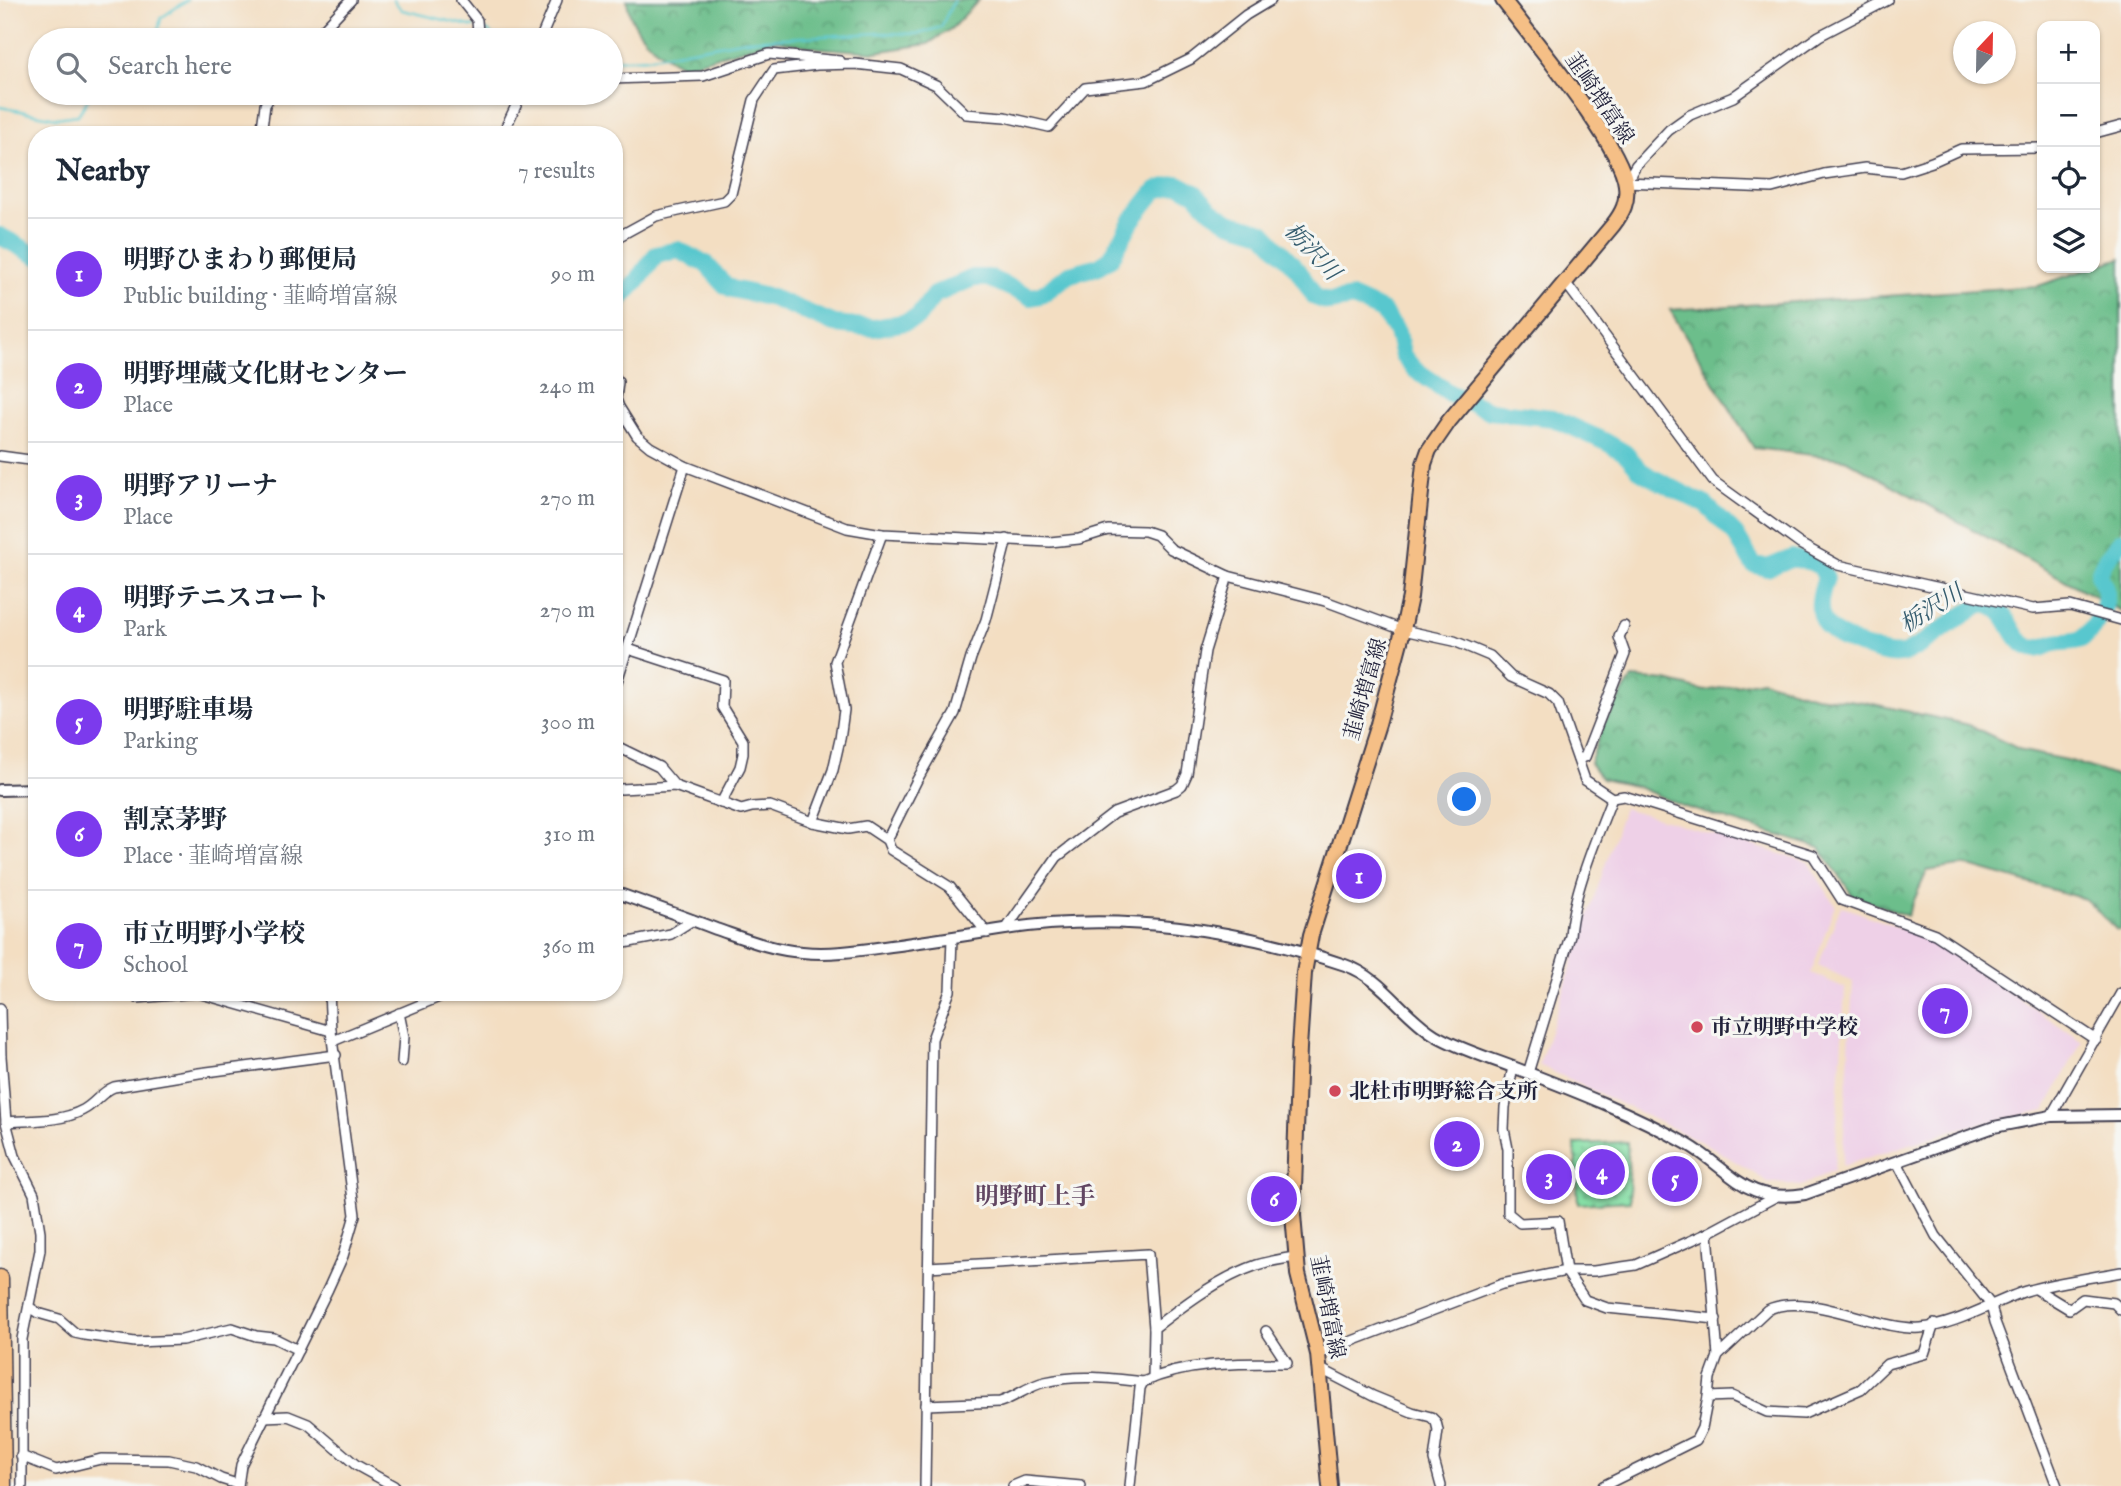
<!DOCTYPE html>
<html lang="en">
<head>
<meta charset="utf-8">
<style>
  body { margin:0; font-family:"IM FELL English","Noto Serif JP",serif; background:#f2f2f3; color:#1f2937 }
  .controls { position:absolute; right:21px; top:21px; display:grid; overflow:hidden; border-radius:14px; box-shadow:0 2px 5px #0004 }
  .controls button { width:63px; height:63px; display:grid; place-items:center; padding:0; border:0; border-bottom:2px solid #e0e1e3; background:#fff; color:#1f2937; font:35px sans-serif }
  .compass { position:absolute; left:1953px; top:21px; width:63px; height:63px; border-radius:50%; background:#fff; box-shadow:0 2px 5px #0004; rotate:22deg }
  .you { position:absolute; left:1465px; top:800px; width:24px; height:24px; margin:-18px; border:5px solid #fff; border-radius:50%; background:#1a73e8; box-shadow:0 0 0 10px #1a73e833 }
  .badge { display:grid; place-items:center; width:46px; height:46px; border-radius:50%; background:#7c3aed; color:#fff; font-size:23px; font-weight:700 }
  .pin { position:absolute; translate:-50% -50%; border:4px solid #fff; box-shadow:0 2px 7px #0006 }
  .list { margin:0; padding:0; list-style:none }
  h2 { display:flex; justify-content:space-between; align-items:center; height:91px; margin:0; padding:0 28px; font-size:30px }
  h2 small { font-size:23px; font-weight:400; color:#747a83 }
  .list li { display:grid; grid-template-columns:46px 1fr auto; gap:21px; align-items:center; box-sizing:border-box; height:112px; padding:0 28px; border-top:2px solid #e0e1e3 }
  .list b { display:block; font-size:26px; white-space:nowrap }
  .list p { margin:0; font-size:23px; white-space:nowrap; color:#747a83 }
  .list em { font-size:23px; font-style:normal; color:#747a83 }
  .icon { flex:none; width:38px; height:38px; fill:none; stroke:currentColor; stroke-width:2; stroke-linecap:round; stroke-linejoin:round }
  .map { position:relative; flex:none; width:2121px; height:1486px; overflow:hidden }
  .search { position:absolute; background:#fff; box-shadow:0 2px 5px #0004; left:28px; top:28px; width:595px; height:77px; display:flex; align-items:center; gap:18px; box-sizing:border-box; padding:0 24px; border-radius:38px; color:#747a83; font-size:26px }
  .panel { position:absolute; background:#fff; box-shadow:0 2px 5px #0004; left:28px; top:126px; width:595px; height:875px; border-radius:28px }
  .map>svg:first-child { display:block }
</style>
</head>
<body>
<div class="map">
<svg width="2121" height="1486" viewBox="0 0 2121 1486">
  <defs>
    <pattern id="grass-dots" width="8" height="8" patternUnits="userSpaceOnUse" patternTransform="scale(1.75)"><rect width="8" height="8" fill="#86e0a6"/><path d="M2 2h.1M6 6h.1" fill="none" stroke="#73c090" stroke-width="1.8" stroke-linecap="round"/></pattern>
    <pattern id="forest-crowns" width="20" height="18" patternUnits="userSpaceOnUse" patternTransform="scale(1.75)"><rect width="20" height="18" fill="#6cbe8b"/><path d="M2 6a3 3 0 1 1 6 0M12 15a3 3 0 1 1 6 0" fill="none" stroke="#589a73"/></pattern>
  </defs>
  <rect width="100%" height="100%" fill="#f6f6f2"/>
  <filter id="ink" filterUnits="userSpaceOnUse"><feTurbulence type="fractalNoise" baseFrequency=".0143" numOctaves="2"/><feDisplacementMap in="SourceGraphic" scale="14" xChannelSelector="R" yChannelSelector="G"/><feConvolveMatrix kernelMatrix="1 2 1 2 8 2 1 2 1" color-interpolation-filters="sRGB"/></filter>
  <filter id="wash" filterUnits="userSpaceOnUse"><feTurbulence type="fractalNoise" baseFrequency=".00686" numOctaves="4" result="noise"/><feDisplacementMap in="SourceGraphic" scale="28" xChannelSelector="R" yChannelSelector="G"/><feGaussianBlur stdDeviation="1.57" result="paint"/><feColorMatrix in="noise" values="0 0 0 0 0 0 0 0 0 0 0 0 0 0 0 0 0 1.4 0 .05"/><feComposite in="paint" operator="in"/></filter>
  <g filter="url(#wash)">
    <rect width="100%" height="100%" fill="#f3dec2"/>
    <!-- built -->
    <g fill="#eed0e7">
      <polygon points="1624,808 1808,862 1835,905 1811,973 1845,988 1834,1170 1801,1186 1768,1182 1712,1147 1539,1065"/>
      <polygon points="1841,906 1932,940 2082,1041 2045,1110 1954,1130 1842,1166 1853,982 1818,965"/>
    </g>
    <!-- grass -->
    <polygon fill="url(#grass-dots)" stroke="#548170" stroke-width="2" points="1627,1142 1630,1201 1578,1204 1575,1144"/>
    <!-- forest -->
    <g fill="url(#forest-crowns)" stroke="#477063" stroke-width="2">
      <path d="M627,0h352l-27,28 -24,16 -53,8 -56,-4 -44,-8 -92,26c-26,-12 -53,-35 -56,-66z"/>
      <polygon points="2121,258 2121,611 1845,459 1754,448 1670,310 2038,286"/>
      <polygon points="1632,678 1667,681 1705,691 1762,680 1815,696 1864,702 1969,725 2023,751 2071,761 2121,778 2121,930 2117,930 2085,899 1966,865 1927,871 1907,916 1853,896 1820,848 1682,806 1638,787 1602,779 1590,763 1603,725"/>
    </g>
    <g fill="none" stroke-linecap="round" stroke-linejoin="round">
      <!-- stream -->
      <g stroke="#59c7ce" stroke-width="2.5">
        <polyline points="393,0 402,10 474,27"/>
        <polyline points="481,29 488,31 498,40"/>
        <polyline points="156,40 161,18 187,0"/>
        <polyline points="611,60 647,58 746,40 881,33 919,34 941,27 954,0"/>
        <polyline points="0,107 56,118 78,115 92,93"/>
      </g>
      <!-- river -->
      <g stroke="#59c7ce" stroke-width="18">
        <polyline points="0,236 37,256"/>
        <path d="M614,306l25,-27 17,-24 22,-5 28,14 19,21 7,4 40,9 63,26 39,4 32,-6 12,-5 16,-22 39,-17h16l42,19 10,-2 29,-21 29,-8 12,-8 21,-38 24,-30 22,-6 17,9 16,17 18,12 34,10 35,38 17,27 14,5 24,-4 29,13 15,21 6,24 11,13 35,24 41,18 63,7 53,24 19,11 16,18 10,6 55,28 29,29 18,30 14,4 25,-10 19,4 10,5 5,11c-5,14 -11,33 0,47 11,14 62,35 79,28 26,-11 50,-37 79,-49 28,5 24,34 45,43 9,5 17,-2 26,-4 7,-2 19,0 26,-4 13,-8 26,-32 25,-46 -1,-7 -6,-13 -7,-20l7,-14 15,-18"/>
      </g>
    </g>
  </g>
  <g filter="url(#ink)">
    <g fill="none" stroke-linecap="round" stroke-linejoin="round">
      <defs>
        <g id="minor">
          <polyline points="461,0 477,20 478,33 486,40"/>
          <polyline points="1888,0 1819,36 1733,97 1690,115 1669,130 1636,165 1626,182 1772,188 1824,174 1865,168 1901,172 1932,162 1961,149 2042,148"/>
          <polyline points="313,40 351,0"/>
          <polyline points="540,40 557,0"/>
          <polyline points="611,79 703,76 769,54 840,61"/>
          <polyline points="2095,133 2121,126"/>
          <polyline points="261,135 265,105 272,93"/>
          <polyline points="502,135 522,93"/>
          <polyline points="614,239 656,216 724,201 731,194 754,100 774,70 817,65 855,64 901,69 936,85 966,114 1005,117 1049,127 1085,88 1146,81 1191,59 1246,15 1271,0"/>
          <polyline points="1565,282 1713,481 1800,544 1838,565 2033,609 2070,606 2121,620"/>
          <polyline points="614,375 618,382 616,399 619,407 637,436 650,447 685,466 847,528 882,534 1050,542 1079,539 1108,530 1145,531 1157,535 1171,549 1228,576 1325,601 1403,630 1454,641 1490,656 1511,677 1549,694 1558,703 1585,780 1612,798 1624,796 1813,855 1842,900 1935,934 2096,1040"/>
          <polyline points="0,456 37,461"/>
          <polyline points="628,649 723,680 722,707 743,741 743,754 740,767 721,803"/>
          <polyline points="614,691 685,466"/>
          <polyline points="614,745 659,767 675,786"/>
          <polyline points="1578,759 1585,757 1625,654 1619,637 1624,626"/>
          <polyline points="621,789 675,786 741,810 752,807 770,806 813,822 848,829 866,826 887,840 891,850 950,887 987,933"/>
          <polyline points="813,822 833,770 840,739 844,710 835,662 882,534"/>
          <polyline points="887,840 917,780 955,713 971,658 986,620 1007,539"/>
          <polyline points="1006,929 1057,857 1114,813 1176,790 1182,785 1187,774 1205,651 1228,576"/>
          <polyline points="614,945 671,934 693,920"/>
          <polyline points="137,992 137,998 198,993 331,1031"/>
          <polyline points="0,1008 1,1056 6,1122 15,1156 34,1194 40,1232 40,1250 22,1339 22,1486"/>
          <polyline points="399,1013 404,1037 402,1062"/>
          <polyline points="333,1041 451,992"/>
          <polyline points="1513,1067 1505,1107 1504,1129 1508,1149 1508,1213 1520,1223 1558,1221 1566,1271 1585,1300 1607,1308 1716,1319"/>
          <path d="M1528,1073l42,-137c3,-43 26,-97 42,-138"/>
          <polyline points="2051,1116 2121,993"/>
          <path d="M6,1122c25,-2 55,0 77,-12 12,-6 18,-18 31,-23l85,-14 137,-18"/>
          <polyline points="1897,1162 1936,1236 1991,1305 1995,1322 2057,1486"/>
          <polyline points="1708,1233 1718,1356"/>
          <polyline points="928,1267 1148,1254 1154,1328"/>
          <polyline points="2036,1289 2069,1309 2083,1299 2114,1303 2121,1310"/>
          <polyline points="29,1307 38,1313 59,1319 75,1333 84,1335 135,1342 182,1340 232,1328 256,1336 274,1338 298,1350"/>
          <polyline points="1318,1354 1502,1284 1566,1271 1594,1271 1636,1265 1708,1233 1775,1197"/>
          <polyline points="1319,1368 1373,1396 1412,1412 1431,1417 1436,1422 1438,1430 1434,1460 1441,1486"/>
          <path d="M1153,1378l1,-50c31,-24 65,-50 103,-63 12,-4 25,-6 38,-8"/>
          <polyline points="1708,1397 1732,1396 1767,1412 1804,1414 1861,1389 1887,1364 1924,1354 1934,1324"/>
          <path d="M926,1405l74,-3c16,-5 28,-16 45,-20 32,-8 66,-4 98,0"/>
          <polyline points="264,1417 288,1416 308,1424 356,1465 394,1486"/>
          <polyline points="21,1456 56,1470 101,1459 169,1460 196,1466 221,1479 237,1484"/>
          <polyline points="238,1486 241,1465 328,1289 343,1256 355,1215 331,1031 329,992"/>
          <polyline points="925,1486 932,1039 950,991 952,938"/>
          <polyline points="1013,1486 1025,1481 1081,1486"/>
          <path d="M1130,1486l10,-98 3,-6c45,-20 96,-19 144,-19l-21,-32"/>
          <path d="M1603,1486l93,-46 6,-12 6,-31 2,-19 8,-22 49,-46c40,-20 111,21 153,18 34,-2 73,-26 106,-37 30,-9 64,-13 95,-19"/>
        </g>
        <g id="tertiary">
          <polyline points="0,790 37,789"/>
          <path d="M614,892c34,12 68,24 102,37 29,10 56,21 86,23 30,3 60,-2 89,-6 38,-5 76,-11 114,-17 114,-17 232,-1 340,36 38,13 57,50 90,70 26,15 55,23 83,34 57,22 116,45 169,75 46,27 57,60 118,50l189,-67 57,-11 70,-1"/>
        </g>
        <path id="primary" d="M1330,1486l-12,-132 -20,-80 -5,-59 6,-167 5,-75 7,-38 67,-211 24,-90 8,-37 14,-133 5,-14 20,-29 164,-196c10,-13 15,-23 13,-40 -4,-40 -95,-148 -123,-185"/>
        <polyline id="motorway" points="0,1278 3,1486"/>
      </defs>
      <!-- minor casing -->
      <use href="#minor" stroke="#413e4f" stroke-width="12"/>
      <!-- tertiary casing -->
      <use href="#tertiary" stroke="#413e4f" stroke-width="14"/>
      <!-- primary casing -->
      <use href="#primary" stroke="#413e4f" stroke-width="18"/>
      <!-- motorway casing -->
      <use href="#motorway" stroke="#413e4f" stroke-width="19"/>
      <!-- minor -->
      <use href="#minor" stroke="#fff" stroke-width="9"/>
      <!-- tertiary -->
      <use href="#tertiary" stroke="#fff" stroke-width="10"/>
      <!-- primary -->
      <use href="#primary" stroke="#f5bf86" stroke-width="14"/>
      <!-- motorway -->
      <use href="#motorway" stroke="#f5bf86" stroke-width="16"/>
    </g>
  </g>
  <!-- markers -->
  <g fill="#d1495b" stroke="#f6f6f2" stroke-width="2.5">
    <circle cx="1697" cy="1027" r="7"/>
    <circle cx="1335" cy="1091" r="7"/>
  </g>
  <g text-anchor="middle" stroke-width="6" stroke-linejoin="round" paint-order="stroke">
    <!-- street labels -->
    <g font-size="21" fill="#22223b" stroke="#f6f6f2">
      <text transform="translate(1600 98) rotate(56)" y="7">韮崎増富線</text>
      <text transform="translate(1365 689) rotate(-74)" y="7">韮崎増富線</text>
      <text transform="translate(1328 1307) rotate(79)" y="7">韮崎増富線</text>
    </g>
    <!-- poi labels -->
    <g font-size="21" font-weight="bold" fill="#22223b" stroke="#f6f6f2" text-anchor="start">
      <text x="1711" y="1034">市立明野中学校</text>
      <text x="1349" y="1098">北杜市明野総合支所</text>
    </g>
    <!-- water labels -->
    <g font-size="23" font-style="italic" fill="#355c6e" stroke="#f6f6f2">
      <text transform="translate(1313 251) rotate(47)" y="8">栃沢川</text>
      <text transform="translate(1931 608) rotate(-32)" y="8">栃沢川</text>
    </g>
    <!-- quarter labels -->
    <g font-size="24" font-weight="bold" fill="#614662" stroke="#f6f6f2">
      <text x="1035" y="1204">明野町上手</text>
    </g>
  </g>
</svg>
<div class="controls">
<button>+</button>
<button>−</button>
<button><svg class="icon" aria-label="locate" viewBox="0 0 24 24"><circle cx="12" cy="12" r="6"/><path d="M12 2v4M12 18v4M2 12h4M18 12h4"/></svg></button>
<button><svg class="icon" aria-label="layers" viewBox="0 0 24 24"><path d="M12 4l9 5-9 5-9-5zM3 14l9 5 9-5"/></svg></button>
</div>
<svg class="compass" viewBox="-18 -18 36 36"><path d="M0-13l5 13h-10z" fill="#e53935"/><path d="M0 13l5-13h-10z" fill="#747a83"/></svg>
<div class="you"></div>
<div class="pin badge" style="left:1359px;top:876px">1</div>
<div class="pin badge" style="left:1457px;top:1144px">2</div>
<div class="pin badge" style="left:1549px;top:1177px">3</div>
<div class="pin badge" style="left:1602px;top:1172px">4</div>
<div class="pin badge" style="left:1675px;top:1179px">5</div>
<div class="pin badge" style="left:1274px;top:1199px">6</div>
<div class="pin badge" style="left:1945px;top:1011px">7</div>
<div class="search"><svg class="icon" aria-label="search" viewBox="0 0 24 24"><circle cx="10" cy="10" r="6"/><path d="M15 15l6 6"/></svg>Search here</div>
<section class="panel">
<h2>Nearby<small>7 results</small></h2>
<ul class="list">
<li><span class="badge">1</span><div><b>明野ひまわり郵便局</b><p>Public building · 韮崎増富線</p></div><em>90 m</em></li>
<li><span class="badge">2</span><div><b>明野埋蔵文化財センター</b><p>Place</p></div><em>240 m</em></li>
<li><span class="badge">3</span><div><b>明野アリーナ</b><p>Place</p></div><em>270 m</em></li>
<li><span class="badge">4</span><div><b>明野テニスコート</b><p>Park</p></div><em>270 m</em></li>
<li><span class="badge">5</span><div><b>明野駐車場</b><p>Parking</p></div><em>300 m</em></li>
<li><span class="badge">6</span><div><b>割烹茅野</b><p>Place · 韮崎増富線</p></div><em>310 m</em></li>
<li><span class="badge">7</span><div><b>市立明野小学校</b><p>School</p></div><em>360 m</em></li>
</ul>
</section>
</div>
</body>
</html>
